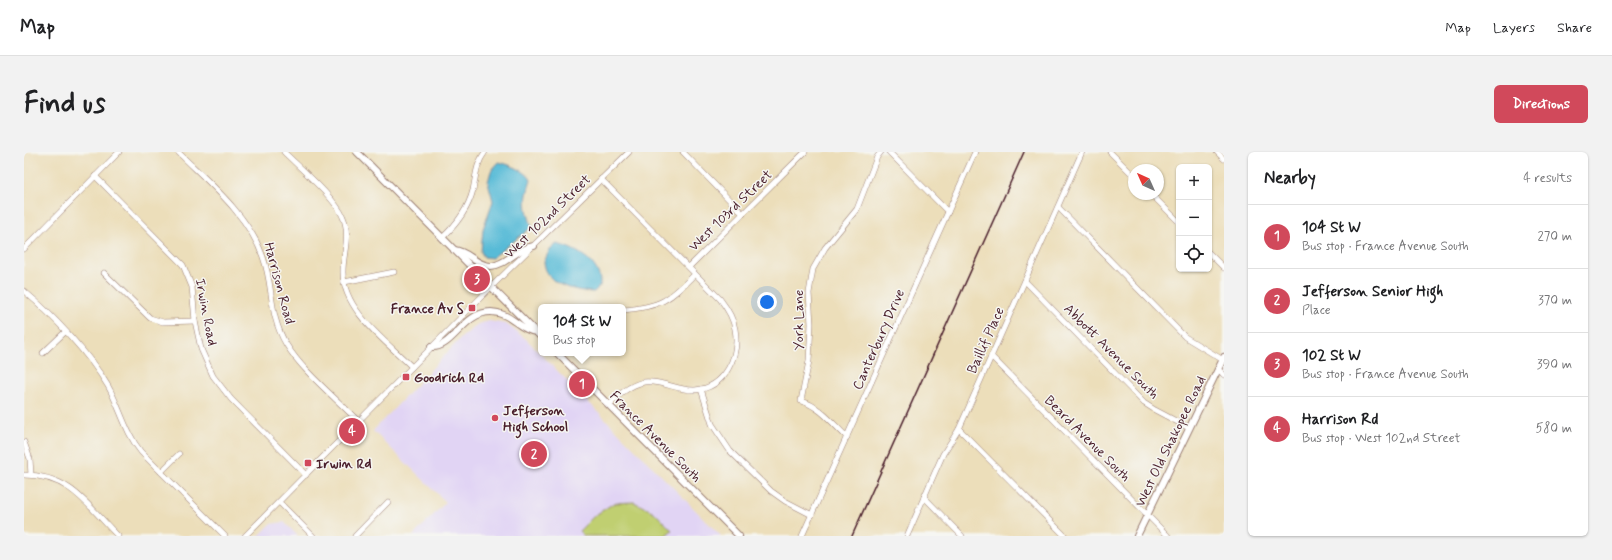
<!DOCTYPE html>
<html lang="en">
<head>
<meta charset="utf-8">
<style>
  body { margin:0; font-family:Mynerve,sans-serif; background:#f2f2f2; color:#202124 }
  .controls { position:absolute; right:12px; top:12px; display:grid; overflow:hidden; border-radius:6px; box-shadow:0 1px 3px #0004 }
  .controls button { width:36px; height:36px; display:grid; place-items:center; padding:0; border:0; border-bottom:1px solid #e0e0e0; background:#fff; color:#202124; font:20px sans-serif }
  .compass { position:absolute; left:1104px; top:12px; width:36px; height:36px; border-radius:50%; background:#fff; box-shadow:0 1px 3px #0004; rotate:315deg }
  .you { position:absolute; left:743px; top:150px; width:14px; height:14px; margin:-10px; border:3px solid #fff; border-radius:50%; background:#1a73e8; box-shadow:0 0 0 6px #1a73e833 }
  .badge { display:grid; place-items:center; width:26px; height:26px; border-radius:50%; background:#d1495b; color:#fff; font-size:13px; font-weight:700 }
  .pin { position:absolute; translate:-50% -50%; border:2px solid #fff; box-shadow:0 1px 4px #0006 }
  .popup { position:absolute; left:514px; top:152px; width:88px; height:52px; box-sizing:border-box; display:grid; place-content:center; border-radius:6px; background:#fff; filter:drop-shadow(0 1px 3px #0005); font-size:13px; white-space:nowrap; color:#757577 }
  .popup b { font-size:15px; color:#202124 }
  .popup::after { content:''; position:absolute; left:50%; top:100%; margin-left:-8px; border:8px solid transparent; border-top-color:#fff }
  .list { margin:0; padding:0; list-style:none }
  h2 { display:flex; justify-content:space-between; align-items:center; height:52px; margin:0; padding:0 16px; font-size:17px }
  h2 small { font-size:13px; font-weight:400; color:#757577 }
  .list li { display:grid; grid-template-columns:26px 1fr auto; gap:12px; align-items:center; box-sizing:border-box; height:64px; padding:0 16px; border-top:1px solid #e0e0e0 }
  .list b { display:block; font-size:15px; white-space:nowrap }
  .list p { margin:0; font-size:13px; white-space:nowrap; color:#757577 }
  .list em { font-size:13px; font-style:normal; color:#757577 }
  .icon { flex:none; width:22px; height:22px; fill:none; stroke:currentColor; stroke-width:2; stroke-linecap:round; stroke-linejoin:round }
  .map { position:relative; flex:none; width:1200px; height:384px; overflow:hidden; border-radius:6px }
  header { display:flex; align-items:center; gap:24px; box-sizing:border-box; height:56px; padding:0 20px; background:#fff; border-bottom:1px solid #e0e0e0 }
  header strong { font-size:19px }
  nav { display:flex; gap:22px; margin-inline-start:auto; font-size:14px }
  .intro { display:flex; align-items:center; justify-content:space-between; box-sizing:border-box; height:96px; padding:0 24px }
  h1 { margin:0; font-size:28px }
  .button { padding:10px 18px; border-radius:6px; background:#d1495b; color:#fff; font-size:14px; font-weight:700 }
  main { display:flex; gap:24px; padding:0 24px }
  aside { flex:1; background:#fff; border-radius:6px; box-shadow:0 1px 3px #0004 }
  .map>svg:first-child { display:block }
</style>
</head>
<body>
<header>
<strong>Map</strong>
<nav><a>Map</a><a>Layers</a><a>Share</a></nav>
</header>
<div class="intro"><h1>Find us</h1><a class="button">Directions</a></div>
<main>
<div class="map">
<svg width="1200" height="384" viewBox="0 0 1200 384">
  <rect width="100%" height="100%" fill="#f6f6f2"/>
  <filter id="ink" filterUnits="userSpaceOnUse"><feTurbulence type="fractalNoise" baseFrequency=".025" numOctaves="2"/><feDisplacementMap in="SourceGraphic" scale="8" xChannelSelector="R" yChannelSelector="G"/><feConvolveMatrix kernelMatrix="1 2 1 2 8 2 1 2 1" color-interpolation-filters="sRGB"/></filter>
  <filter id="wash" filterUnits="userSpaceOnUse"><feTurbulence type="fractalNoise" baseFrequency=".012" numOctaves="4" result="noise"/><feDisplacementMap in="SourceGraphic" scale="16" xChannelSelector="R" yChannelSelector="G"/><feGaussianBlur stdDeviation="0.9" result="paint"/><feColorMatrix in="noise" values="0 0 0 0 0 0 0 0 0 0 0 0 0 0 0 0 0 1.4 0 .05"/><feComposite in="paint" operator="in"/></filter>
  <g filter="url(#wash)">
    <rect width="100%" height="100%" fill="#ecdeba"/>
    <!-- built -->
    <g fill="#e1d4f4">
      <polygon points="465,169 482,172 501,186 697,384 389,384 422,350 349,279 437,186 454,172"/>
      <polygon points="260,370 274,384 235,384 247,372"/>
    </g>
    <!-- green -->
    <polygon fill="#c0cf71" stroke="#85774e" points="610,350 630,360 648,378 641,384 560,384 555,379 570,364 590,351"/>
    <!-- water -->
    <g fill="#59bbd7" stroke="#526d81">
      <path d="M475,10c11,3 27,8 32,18 -7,22 -6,25 1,47l-40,31 -8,-1 -3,-5 2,-23 10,-28 -5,-19 3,-11z"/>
      <path d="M533,92c20,5 45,19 43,42l-6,6c-11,0 -35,-5 -42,-13 -5,-5 -7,-10 -8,-17l6,-13z"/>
    </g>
  </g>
  <g filter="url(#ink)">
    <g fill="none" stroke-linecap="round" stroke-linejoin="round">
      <defs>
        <g id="minor">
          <path d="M154,0c31,31 70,62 85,105 11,30 5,56 23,87 16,27 50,54 72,77"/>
          <path d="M260,0c15,15 52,47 59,65 8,18 0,36 0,54 -1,39 44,71 69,96"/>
          <polyline points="659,0 719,62"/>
          <polyline points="865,0 924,60"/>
          <polyline points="1086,0 1110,24"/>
          <polyline points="1193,0 1200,7"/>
          <polyline points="71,24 159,113 168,135 171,169 177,197 189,224 207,247 282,323"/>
          <path d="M577,27l119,120c7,9 13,18 15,30 5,27 -10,59 -40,61 -17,1 -33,-10 -51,-8 -15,3 -25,13 -35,23"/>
          <polyline points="1127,42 1155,70"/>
          <polyline points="1034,55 1161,185 1199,208"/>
          <path d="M418,86c14,-13 26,-28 31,-48 3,-14 3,-26 12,-38"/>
          <polyline points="0,97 95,0"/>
          <polyline points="1185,101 1200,116"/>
          <polyline points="665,115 781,0"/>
          <polyline points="80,121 126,166 139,170 171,169"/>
          <polyline points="1001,129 1120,251 1131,258 1165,276"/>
          <polyline points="320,130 370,120"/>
          <path d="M0,139c28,23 66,64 84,95 12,21 17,46 33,66l84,84"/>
          <path d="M599,158c38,-3 46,-10 72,-36"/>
          <polyline points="19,201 41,180"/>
          <polyline points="967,204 1144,384"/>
          <polyline points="1194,217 1200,223"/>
          <polyline points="677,237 688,272 706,299 747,339 761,349 788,363"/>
          <polyline points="935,277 1041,384"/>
          <path d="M823,285c-14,-13 -27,-31 -46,-36l8,-40 2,-37 -2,-31 4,-24 12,-21 32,-39 20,-52 4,-5"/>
          <polyline points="0,290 6,307 7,323"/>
          <polyline points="137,320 155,302"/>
          <path d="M0,323c47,0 64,31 94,61"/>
          <polyline points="900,345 938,384"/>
          <polyline points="255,350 289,384"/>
          <polyline points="221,384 467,135 605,0"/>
          <polyline points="331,384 364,350"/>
          <polyline points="778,384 951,0"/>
          <polyline points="883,384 919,302 935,277 1058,0"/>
        </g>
        <g id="major">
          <polyline points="333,0 517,185"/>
          <path d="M430,98c15,1 22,16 37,16 16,-1 25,-18 43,-20"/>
          <path d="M407,195c22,2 32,-35 60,-35 19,0 28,18 45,20"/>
          <polyline points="533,201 715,384"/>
          <polyline points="1113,384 1200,205"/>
        </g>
      </defs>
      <!-- minor casing -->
      <use href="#minor" stroke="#9b7e72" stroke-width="6"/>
      <!-- major casing -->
      <use href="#major" stroke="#9b7e72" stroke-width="8"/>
      <!-- minor -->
      <use href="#minor" stroke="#fff" stroke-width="5"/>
      <!-- major -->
      <use href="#major" stroke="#fff" stroke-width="6"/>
      <!-- rail -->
      <polyline stroke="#4a1f2b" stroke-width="1.5" points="828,384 1000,0"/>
    </g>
  </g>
  <!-- markers -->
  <g fill="#d1495b" stroke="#f6f6f2" stroke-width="1.5">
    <rect x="444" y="152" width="8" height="8" rx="2"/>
    <rect x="378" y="221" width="8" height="8" rx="2"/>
    <circle cx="471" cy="266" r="4"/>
    <rect x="280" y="307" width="8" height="8" rx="2"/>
  </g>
  <g text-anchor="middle" stroke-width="3" stroke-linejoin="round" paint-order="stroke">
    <!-- street labels -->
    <g font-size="14" fill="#4a1f2b" stroke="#f6f6f2">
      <text transform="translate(706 58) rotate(-44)" y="5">West 103rd Street</text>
      <text transform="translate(523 64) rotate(-44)" y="5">West 102nd Street</text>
      <text transform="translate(256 131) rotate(75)" y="5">Harrison Road</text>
      <text transform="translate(183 160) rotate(79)" y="5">Irwin Road</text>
      <text transform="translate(774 168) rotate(-90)" y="5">York Lane</text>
      <text transform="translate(854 187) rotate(-66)" y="5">Canterbury Drive</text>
      <text transform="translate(961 188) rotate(-66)" y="5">Baillif Place</text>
      <text transform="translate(1088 199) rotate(45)" y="5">Abbott Avenue South</text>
      <text transform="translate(632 284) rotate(45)" y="5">France Avenue South</text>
      <text transform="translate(1064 286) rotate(45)" y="5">Beard Avenue South</text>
      <text transform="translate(1146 289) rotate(-64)" y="5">West Old Shakopee Road</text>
    </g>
    <!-- poi labels -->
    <g font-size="14" font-weight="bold" fill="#4a1f2b" stroke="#f6f6f2" text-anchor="start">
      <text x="440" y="161" text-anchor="end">France Av S</text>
      <text x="390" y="230">Goodrich Rd</text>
      <text x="479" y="263">Jefferson<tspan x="479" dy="16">High School</tspan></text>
      <text x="292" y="316">Irwin Rd</text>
    </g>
  </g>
</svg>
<div class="controls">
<button>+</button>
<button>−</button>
<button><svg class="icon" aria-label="locate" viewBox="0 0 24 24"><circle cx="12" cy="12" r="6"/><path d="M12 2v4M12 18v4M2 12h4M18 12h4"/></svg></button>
</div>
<svg class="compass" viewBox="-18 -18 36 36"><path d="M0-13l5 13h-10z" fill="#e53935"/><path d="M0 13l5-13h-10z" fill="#757577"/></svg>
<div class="you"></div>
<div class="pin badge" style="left:558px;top:232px">1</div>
<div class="popup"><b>104 St W</b>Bus stop</div>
<div class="pin badge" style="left:510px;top:302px">2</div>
<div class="pin badge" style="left:453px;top:127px">3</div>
<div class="pin badge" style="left:328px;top:279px">4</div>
</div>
<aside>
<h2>Nearby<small>4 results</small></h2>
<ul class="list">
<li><span class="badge">1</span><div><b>104 St W</b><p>Bus stop · France Avenue South</p></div><em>270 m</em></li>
<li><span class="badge">2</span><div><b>Jefferson Senior High</b><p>Place</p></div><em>370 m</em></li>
<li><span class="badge">3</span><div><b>102 St W</b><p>Bus stop · France Avenue South</p></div><em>390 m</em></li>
<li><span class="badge">4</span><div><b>Harrison Rd</b><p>Bus stop · West 102nd Street</p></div><em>580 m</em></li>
</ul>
</aside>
</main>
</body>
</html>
